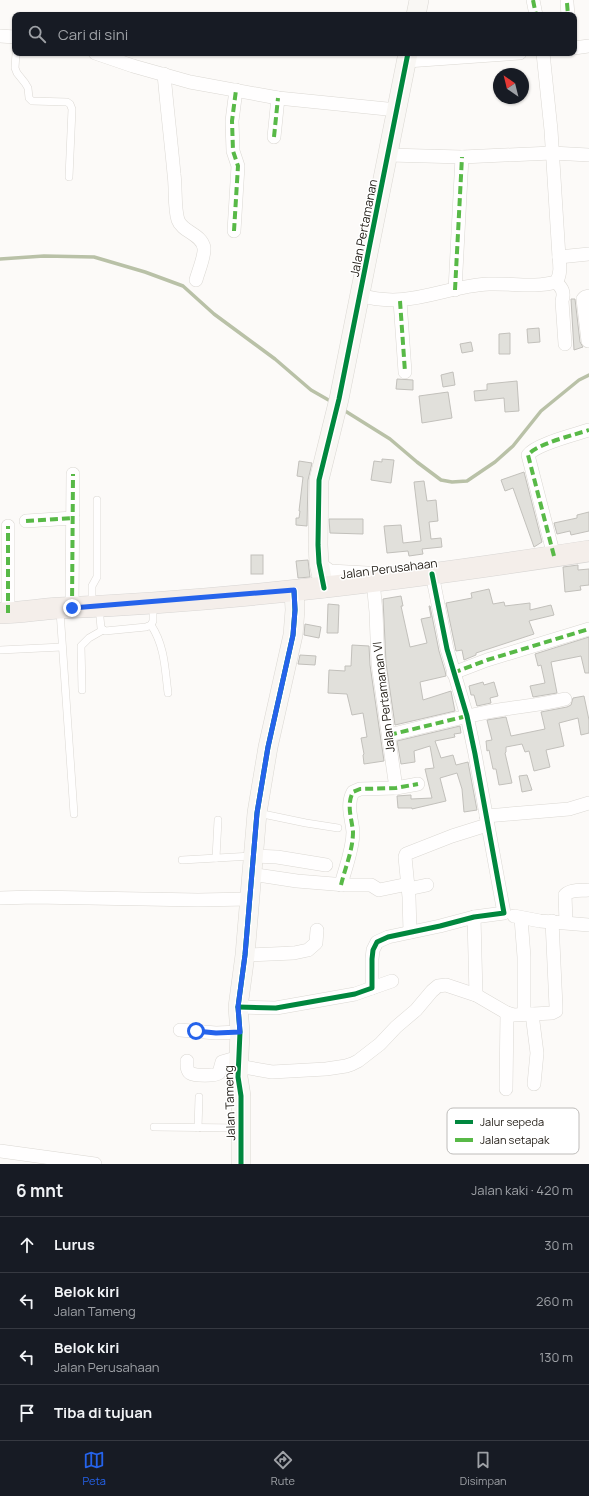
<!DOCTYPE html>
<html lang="id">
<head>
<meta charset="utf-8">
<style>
  body { margin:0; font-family:Manrope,sans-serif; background:#20242c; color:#f1f3f6 }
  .compass { position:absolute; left:493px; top:68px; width:36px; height:36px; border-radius:50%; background:#171b24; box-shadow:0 1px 3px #0004; rotate:325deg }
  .stop { position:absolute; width:12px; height:12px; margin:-9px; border:3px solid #2563eb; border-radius:50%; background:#fff }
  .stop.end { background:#2563eb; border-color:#fff; box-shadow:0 1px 4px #0008 }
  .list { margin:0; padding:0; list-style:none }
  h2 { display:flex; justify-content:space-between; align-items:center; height:52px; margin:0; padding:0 16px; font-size:17px }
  h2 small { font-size:13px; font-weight:400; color:#9ea1a6 }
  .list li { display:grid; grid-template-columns:26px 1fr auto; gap:12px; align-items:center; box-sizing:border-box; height:56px; padding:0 16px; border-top:1px solid #363941 }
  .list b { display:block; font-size:15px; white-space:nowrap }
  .list p { margin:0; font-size:13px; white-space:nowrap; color:#9ea1a6 }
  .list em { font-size:13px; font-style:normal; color:#9ea1a6 }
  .icon { flex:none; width:22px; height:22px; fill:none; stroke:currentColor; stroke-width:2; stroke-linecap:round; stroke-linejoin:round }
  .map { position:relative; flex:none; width:589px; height:1164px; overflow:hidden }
  .search { position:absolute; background:#171b24; box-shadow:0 1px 3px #0004; left:12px; right:12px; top:12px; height:44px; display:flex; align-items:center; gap:10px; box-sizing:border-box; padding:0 14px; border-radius:8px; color:#9ea1a6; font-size:15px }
  .sheet { height:276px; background:#171b24 }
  nav { display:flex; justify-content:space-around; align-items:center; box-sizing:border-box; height:56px; border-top:1px solid #363941; background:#171b24; font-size:11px; color:#9ea1a6 }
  nav a { display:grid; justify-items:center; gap:2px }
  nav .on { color:#2563eb }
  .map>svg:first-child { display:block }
</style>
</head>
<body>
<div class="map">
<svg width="589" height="1164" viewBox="0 0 589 1164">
  <rect width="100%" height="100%" fill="#fcfaf8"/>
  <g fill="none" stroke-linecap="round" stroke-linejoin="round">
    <!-- stream -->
    <g stroke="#b9c1a7" stroke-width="3.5">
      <polyline points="0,259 44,256 94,257 145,272 183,286 214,314 275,359 311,390 332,402"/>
      <polyline points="342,409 390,439 417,462 441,480 452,482 467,481 495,462 513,446 541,411 579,380 589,375"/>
    </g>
  </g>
  <!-- building -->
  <g fill="#e1e0db" stroke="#c2c0bb">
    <polygon points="571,299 575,299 580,342 583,347 574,350"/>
    <polygon points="539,328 540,342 528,343 527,329"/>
    <polygon points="510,333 510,354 499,354 499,334"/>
    <polygon points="471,342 473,351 462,353 460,344"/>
    <polygon points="453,372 455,385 443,387 441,375"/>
    <polygon points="397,379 413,380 413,390 396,389"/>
    <polygon points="517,381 519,411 505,412 504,398 475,401 474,391 487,390 487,384"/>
    <polygon points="448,392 452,418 422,423 419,396"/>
    <polygon points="382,459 394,460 391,483 371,480 374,461 382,462"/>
    <polygon points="299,461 312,463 308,480 307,526 296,525 296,518 299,518 300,511 299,511 303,477 297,476"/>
    <polygon points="524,472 542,542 534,547 513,488 505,491 501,480"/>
    <polygon points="424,481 427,501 436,500 438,521 429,522 431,539 441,538 442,547 422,549 423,554 409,556 408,551 387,553 384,526 401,525 403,543 421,541 414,482"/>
    <polygon points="589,512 589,531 571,535 570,531 557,534 554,523 577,518 577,515"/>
    <polygon points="329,519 363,519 363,534 330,533"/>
    <rect x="251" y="555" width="12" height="19"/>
    <polygon points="308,560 310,577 298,578 296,561"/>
    <polygon points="578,565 578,570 589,569 589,585 580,586 581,590 565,592 563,567"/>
    <polygon points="489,589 493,604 504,602 505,606 530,603 530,610 551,605 554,615 529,621 534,634 476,653 476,655 464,660 462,650 456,651 446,603 472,598 471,593"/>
    <polygon points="401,596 403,606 401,606 410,647 427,643 421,619 431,617 429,606 430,606 439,651 445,671 446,676 420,682 423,700 451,691 455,711 395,725 386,663 383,599"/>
    <polygon points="328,604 339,605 338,633 327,633"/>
    <polygon points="305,624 321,627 319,638 304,635"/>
    <polygon points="589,637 589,673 585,673 581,656 551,662 557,693 533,697 530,686 545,683 541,665 538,666 535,654"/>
    <polygon points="352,645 369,646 370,665 384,761 364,764 363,755 364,754 361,738 367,737 363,713 352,715 347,694 328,693 329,670 345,671 345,666 351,666"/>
    <polygon points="300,655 316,656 315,665 298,664"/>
    <polygon points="483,682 484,685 494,682 498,696 490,698 491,703 477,706 474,695 471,695 469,686"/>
    <polygon points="584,696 589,720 589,733 581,735 578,718 559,723 564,746 546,750 550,767 534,771 529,751 525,752 522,744 506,747 506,752 505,753 512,783 499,785 496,769 493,769 489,750 487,751 486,741 492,740 487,720 506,717 511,736 545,729 541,712 567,707 571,705 573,698"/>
    <polygon points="460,726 461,733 454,734 455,737 435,741 441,758 453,755 456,765 468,762 477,810 464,812 462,789 457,773 440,778 446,801 412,809 412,808 398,808 397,796 411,795 411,799 432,798 425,769 434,768 430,746 414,751 415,762 401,764 397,741"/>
    <polygon points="527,775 532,790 522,792 519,776"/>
  </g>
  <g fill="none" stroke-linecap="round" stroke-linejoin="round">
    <defs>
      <g id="lane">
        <polyline points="16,53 15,68 17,73 25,83 28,88 29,98 32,101 67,102 70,104 72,109 69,177"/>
        <polyline points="92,604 92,586 97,577 97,500"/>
        <polyline points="99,607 101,628 105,631 146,627 151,625 153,621 153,605"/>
        <polyline points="60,611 74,814"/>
        <path d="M151,625c14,21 14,45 17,68"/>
        <polyline points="0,650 62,647"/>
        <polyline points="82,690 81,646 89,638 103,630"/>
        <polyline points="258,813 306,823 338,828"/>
        <polyline points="216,858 218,820"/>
        <polyline points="182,860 252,856"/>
        <polyline points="154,1127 241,1128"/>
        <polyline points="198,1128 199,1097"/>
      </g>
      <g id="street">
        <polyline points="533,0 536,15"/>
        <polyline points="567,3 568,15"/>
        <polyline points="0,36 15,37"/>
        <polyline points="574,48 589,46"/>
        <polyline points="95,53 133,66 190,82 278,98 397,110"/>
        <polyline points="407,61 520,53"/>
        <path d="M164,74c3,34 7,67 10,100 2,13 0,34 4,46 4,12 24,14 26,28 1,8 -6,24 -8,32"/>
        <polyline points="274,137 278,98"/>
        <polyline points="389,155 462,157 552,153 589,155"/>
        <polyline points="234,231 238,166 233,151 232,121 236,90"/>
        <polyline points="559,257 589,254"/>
        <path d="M556,282c6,6 9,10 6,19l3,43"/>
        <polyline points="455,290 462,157"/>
        <path d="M360,295c49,15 83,-9 129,-11 22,-1 46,4 67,-2 5,-7 4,-16 3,-25l-8,-127 -8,-77"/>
        <polyline points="400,301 405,372"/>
        <polyline points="588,341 583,299 585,297 589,296"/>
        <polyline points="26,521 73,518"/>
        <path d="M554,556l-26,-101c8,-11 46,-20 61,-25"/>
        <polyline points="319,563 330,571 367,573 372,574 376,577"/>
        <polyline points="373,581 376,612 378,664 396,788"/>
        <polyline points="72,608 73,474"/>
        <polyline points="8,613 8,526"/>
        <polyline points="453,673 487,660 589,629"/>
        <path d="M389,735c38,-9 77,-20 116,-26 20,-3 40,-5 60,-10"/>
        <polyline points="486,816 569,809 589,803"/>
        <polyline points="253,856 277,857 326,865"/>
        <polyline points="251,874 297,881 346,885 371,885 379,890 408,884"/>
        <path d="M341,885c4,-17 12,-35 12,-53 -1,-13 -7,-27 0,-40l7,-3 36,-1 22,-4"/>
        <polyline points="408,889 427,885"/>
        <polyline points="0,898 34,897 198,900 249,899"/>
        <polyline points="514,916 540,921 589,925"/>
        <polyline points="474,917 476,995"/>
        <polyline points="521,918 524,957 524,1014"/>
        <path d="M566,922l-1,-27c6,-6 16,-4 24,-5"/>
        <polyline points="410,932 409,897 405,857 406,854 452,836 487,825"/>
        <polyline points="245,955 294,953 308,950 316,943 317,930"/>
        <polyline points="372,988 392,981"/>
        <polyline points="238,1007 276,1008 355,994 372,988 372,959 373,950 377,942 388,937 440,926 474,917 504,913 475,754 467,716 447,649 432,574"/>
        <polyline points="532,1014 537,1053 534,1084"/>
        <polyline points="180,1030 216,1033 240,1032"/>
        <path d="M187,1061c0,4 -1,9 3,12 5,3 25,3 29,0l3,-11 17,-5"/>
        <polyline points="238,1066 272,1072 326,1069 346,1066 352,1064 358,1061 380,1044 396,1027 416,1010 432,991 438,986 446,985 476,995 507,1013 514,1015 552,1013 556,1011 556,1007 552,921"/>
        <polyline points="506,1089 507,1013"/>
        <polyline points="0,1151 95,1164"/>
      </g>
      <g id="secondary">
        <polyline points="416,15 419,0"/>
        <polyline points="324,588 319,563 318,545 319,480 339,399 408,53"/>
        <polyline points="241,1164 241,1096 238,1077 240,1032 238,1007 245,955 257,813 268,747 293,635 295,610 294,591"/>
      </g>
      <path id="primary" d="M0,613c20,0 40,-4 60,-5 178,-7 354,-30 529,-57"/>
    </defs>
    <!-- lane casing -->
    <use href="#lane" stroke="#dbd8d3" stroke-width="8"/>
    <!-- street casing -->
    <use href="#street" stroke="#dbd8d3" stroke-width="14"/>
    <!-- secondary casing -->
    <use href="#secondary" stroke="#dbd8d3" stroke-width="20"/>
    <!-- primary casing -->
    <use href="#primary" stroke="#d7d5d3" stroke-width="22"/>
    <!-- lane -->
    <use href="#lane" stroke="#fffefe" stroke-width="7"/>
    <!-- street -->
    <use href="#street" stroke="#fffefe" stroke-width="13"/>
    <!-- secondary -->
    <use href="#secondary" stroke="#f9f7f4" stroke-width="19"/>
    <!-- primary -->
    <use href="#primary" stroke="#f4eeea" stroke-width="21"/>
    <!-- quiet -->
    <g stroke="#58b947" stroke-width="4" stroke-dasharray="8 4" stroke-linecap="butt">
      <polyline points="533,0 536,15"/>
      <polyline points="567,3 568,15"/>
      <polyline points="274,137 278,98"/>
      <polyline points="234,231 238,166 233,151 232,121 236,90"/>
      <polyline points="455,290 462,157"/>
      <polyline points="400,301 405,372"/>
      <polyline points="26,521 73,518"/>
      <path d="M554,556l-26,-101c8,-11 46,-20 61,-25"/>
      <polyline points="72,608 73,474"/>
      <polyline points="8,613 8,526"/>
      <polyline points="453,673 487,660 589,629"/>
      <polyline points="389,735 467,716"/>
      <path d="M341,885c4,-17 12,-35 12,-53 -1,-13 -7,-27 0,-40l7,-3 36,-1 22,-4"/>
    </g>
    <defs>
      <g id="cycleway">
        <polyline points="324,588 319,563 318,545 319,480 339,399 408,53"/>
        <polyline points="238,1007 276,1008 355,994 372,988 372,959 373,950 377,942 388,937 440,926 474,917 504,913 475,754 467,716 447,649 432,574"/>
        <polyline points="241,1164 241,1096 238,1077 240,1032 238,1007 245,955 257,813 268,747 293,635 295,610 294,591"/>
      </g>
    </defs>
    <!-- cycleway casing -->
    <use href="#cycleway" stroke="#fff" stroke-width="8"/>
    <!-- cycleway -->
    <use href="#cycleway" stroke="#00873e" stroke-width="5"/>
  </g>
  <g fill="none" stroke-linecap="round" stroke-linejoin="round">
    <!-- route -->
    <polyline stroke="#2563eb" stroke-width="5" points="72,608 294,590 295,610 293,635 268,747 257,813 245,955 238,1007 240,1032 216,1033 196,1031"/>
  </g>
  <g text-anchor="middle" stroke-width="3" stroke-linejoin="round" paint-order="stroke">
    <!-- street labels -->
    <g font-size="12" fill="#26211a" stroke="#fff">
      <text transform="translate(364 228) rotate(-79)" y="4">Jalan Pertamanan</text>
      <text transform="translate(389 569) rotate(-7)" y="4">Jalan Perusahaan</text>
      <text transform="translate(384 697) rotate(-97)" y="4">Jalan Pertamanan VI</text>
      <text transform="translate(230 1103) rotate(-92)" y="4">Jalan Tameng</text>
    </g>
  </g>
  <!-- legend -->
  <rect x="447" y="1108" width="132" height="46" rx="6" fill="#fff" stroke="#bebcba" stroke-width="1"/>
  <rect x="455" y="1120" width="18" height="4" fill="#00873e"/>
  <rect x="455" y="1138" width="18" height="4" fill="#58b947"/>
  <g font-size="11" fill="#26211a">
    <text x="480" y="1126">Jalur sepeda</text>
    <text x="480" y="1144">Jalan setapak</text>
  </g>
</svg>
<svg class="compass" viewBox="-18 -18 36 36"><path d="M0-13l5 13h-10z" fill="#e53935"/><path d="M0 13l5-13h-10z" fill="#9ea1a6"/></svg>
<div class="stop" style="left:196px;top:1031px"></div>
<div class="stop end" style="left:72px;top:608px"></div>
<div class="search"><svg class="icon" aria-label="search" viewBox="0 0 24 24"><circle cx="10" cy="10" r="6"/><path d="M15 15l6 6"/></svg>Cari di sini</div>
</div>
<section class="sheet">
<h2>6 mnt<small>Jalan kaki · 420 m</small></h2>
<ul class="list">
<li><svg class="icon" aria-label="ahead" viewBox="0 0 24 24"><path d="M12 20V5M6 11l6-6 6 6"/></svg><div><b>Lurus</b></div><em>30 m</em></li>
<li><svg class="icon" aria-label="left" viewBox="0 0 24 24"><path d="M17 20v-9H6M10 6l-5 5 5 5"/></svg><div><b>Belok kiri</b><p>Jalan Tameng</p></div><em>260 m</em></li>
<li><svg class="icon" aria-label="left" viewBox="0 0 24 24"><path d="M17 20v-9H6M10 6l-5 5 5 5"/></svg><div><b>Belok kiri</b><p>Jalan Perusahaan</p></div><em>130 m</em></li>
<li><svg class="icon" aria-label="arrive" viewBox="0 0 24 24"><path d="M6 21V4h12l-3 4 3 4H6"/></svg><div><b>Tiba di tujuan</b></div></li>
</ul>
</section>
<nav>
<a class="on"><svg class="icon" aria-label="map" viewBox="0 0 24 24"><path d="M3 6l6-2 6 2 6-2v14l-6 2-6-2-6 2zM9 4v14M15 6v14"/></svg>Peta</a>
<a><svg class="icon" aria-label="directions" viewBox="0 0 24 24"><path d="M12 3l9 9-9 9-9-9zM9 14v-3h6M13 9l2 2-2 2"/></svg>Rute</a>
<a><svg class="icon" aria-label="saved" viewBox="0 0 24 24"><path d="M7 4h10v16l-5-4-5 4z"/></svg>Disimpan</a>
</nav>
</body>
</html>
